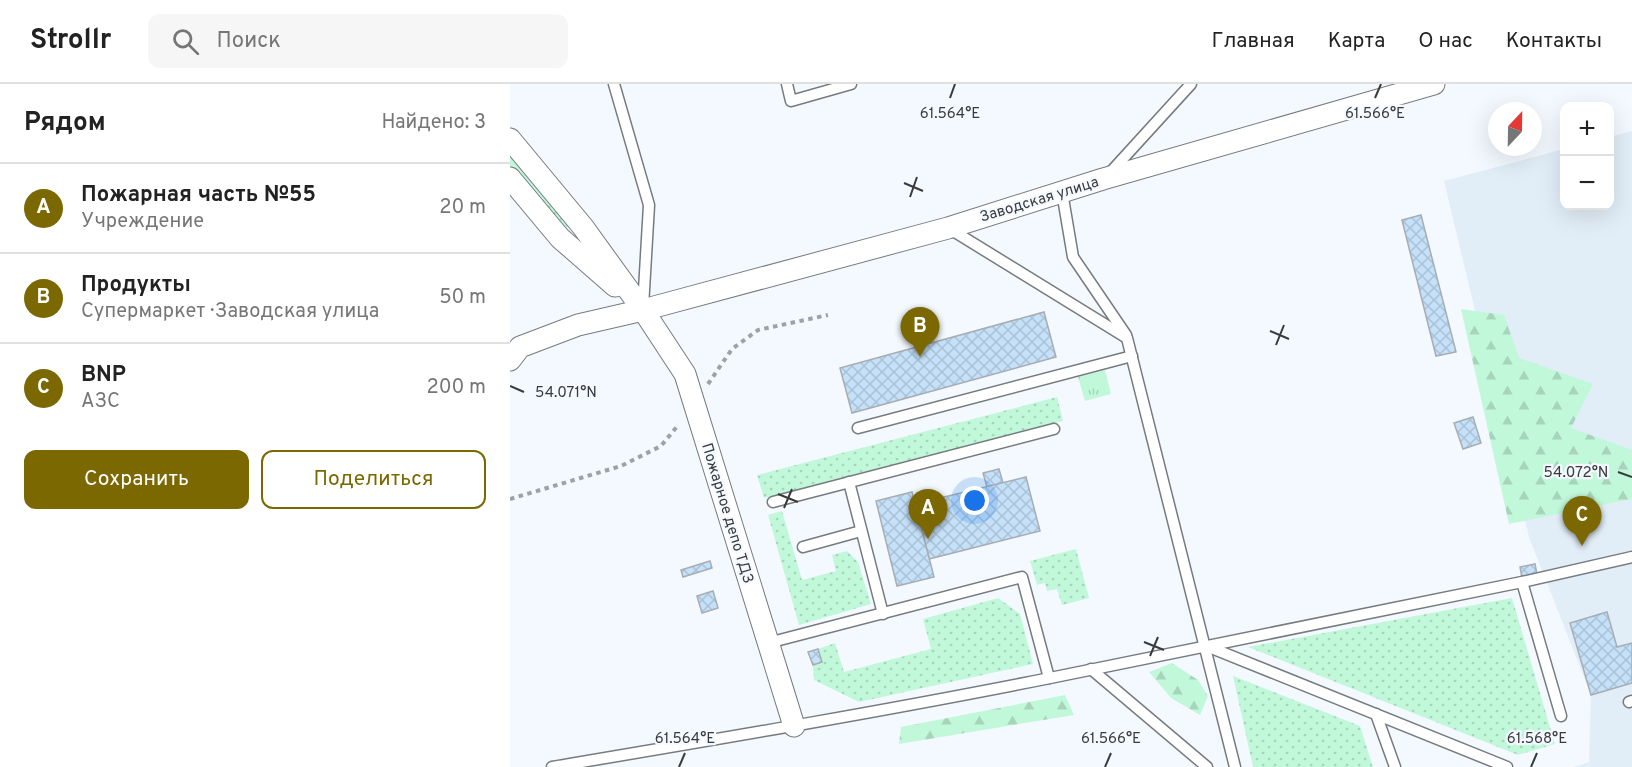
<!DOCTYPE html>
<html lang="ru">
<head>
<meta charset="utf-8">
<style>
  body { margin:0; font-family:Overpass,sans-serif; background:#f6f6f6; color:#222 }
  .controls { position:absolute; right:18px; top:18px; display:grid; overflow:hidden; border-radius:12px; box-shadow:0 6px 24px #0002 }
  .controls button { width:54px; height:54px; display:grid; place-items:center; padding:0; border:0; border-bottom:2px solid #e0e0e0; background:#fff; color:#222; font:30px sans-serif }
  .compass { position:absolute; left:978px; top:18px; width:54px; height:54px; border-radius:50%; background:#fff; box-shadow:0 6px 24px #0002; rotate:22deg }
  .you { position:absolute; left:465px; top:417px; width:21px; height:21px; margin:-15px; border:4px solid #fff; border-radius:50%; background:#1a73e8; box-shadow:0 0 0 9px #1a73e833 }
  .badge { display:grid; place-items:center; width:39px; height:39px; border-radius:50%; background:#7c6800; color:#fff; font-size:20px; font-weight:700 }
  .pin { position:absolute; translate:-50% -50px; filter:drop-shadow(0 2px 3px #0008) }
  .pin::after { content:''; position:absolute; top:32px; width:21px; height:18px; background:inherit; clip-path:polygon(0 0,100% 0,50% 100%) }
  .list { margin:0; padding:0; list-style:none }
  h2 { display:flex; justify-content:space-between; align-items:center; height:78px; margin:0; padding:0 24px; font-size:26px }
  h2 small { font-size:20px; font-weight:400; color:#767676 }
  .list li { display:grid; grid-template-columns:39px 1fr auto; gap:18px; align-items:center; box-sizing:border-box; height:90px; padding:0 24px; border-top:2px solid #e0e0e0 }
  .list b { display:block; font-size:22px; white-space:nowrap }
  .list p { margin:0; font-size:20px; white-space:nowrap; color:#767676 }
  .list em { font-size:20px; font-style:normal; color:#767676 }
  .actions { display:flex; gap:12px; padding:18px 24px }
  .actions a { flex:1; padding:14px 0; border:2px solid #7c6800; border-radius:12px; text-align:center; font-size:21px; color:#7c6800 }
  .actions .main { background:#7c6800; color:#fff }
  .icon { flex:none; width:33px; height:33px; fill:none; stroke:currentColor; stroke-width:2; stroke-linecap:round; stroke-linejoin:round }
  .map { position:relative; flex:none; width:1122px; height:683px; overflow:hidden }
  header { display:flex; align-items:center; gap:36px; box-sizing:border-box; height:84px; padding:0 30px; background:#fff; border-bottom:2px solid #e0e0e0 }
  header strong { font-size:28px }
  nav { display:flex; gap:33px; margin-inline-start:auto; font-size:21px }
  .search { width:420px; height:54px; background:#f6f6f6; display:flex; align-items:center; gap:15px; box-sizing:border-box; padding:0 21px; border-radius:12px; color:#767676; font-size:22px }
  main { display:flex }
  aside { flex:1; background:#fff }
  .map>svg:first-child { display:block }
</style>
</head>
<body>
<header>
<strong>Strollr</strong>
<div class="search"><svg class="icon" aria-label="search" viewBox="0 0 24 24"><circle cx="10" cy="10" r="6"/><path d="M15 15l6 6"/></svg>Поиск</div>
<nav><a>Главная</a><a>Карта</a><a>О нас</a><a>Контакты</a></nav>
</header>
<main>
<aside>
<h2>Рядом<small>Найдено: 3</small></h2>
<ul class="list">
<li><span class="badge">A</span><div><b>Пожарная часть №55</b><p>Учреждение</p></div><em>20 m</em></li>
<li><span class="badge">B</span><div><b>Продукты</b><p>Супермаркет · Заводская улица</p></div><em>50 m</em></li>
<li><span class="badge">C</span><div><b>BNP</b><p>АЗС</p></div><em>200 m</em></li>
</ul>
<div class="actions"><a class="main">Сохранить</a><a>Поделиться</a></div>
</aside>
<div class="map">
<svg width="1122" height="683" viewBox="0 0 1122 683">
  <defs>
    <pattern id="grass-dots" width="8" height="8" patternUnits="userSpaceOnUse" patternTransform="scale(1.5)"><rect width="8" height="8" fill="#c2f8da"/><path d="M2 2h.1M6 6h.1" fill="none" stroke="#a7d5bc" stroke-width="1.8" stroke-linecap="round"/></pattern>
    <pattern id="forest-firs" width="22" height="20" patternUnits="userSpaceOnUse" patternTransform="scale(1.5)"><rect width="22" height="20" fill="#c2f8da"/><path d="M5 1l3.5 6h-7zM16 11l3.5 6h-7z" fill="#a7d5bc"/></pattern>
    <pattern id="park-tufts" width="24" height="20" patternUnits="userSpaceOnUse" patternTransform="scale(1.5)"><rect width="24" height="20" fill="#c2f8da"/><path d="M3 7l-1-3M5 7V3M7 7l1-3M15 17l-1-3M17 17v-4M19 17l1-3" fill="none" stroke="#a7d5bc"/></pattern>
    <pattern id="building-cross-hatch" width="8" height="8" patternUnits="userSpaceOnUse" patternTransform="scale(1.5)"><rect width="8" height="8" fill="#c5e1f9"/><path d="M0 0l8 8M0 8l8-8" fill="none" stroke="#aac2d6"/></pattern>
  </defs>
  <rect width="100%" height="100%" fill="#f3f9fe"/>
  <!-- built -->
  <polygon fill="#e1edf7" points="1122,47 1122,683 1064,683 1079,678 1081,611 1019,453 934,97 1054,65 1054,122 1100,122 1100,53"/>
  <!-- grass -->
  <g fill="url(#grass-dots)">
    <polygon points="0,66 60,139 53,148 0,84"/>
    <polygon points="547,313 553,337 254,414 247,391"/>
    <polygon points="272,427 292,496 326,487 322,471 337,467 348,478 361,520 289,541 258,431"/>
    <polygon points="566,465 579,514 552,521 547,505 537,507 535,499 527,501 520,477"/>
    <polygon points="488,514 510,530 523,580 349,618 304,596 303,581 312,578 308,565 325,559 334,588 421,565 413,535"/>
    <polygon points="1002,514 1045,660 1008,671 738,563"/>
    <polygon points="723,592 850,642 863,683 743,683"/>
  </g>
  <!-- forest -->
  <g fill="url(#forest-firs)">
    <polygon points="951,225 994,231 1009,274 1083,300 1061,344 1122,366 1122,415 999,440"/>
    <polygon points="662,579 688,596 698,612 690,631 661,614 639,588"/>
    <polygon points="555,611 564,631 389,660 391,643"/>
  </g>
  <!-- park -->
  <polygon fill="url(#park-tufts)" points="595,286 601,310 575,317 568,293"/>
  <!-- building -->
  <g fill="url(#building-cross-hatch)" stroke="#a7adb2" stroke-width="1.5">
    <polygon points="911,131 946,268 926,272 892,136"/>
    <polygon points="534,228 546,273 342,329 330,284"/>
    <polygon points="963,333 971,359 953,365 944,339"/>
    <polygon points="489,385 493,399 477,403 473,389"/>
    <polygon points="516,393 530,447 419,475 405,420"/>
    <polygon points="402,408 424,493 387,502 366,417"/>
    <polygon points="200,477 202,484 173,493 171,486"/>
    <polygon points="1025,480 1027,490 1012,493 1010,483"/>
    <polygon points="203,507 208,524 192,529 187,512"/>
    <polygon points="1097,528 1107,563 1122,559 1122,599 1081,611 1060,539"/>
    <polygon points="308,565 312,578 303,581 298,568"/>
  </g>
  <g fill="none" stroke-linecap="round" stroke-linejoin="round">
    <defs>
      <g id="service">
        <polyline points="104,0 139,121 133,223"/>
        <polyline points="277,0 281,17 341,0"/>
        <polyline points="598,91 681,0"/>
        <polyline points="552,108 563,173 616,251"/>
        <polyline points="440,145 617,254 725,683"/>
        <polyline points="348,344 622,272"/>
        <polyline points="339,398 373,530"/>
        <polyline points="263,418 544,345"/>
        <polyline points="293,463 351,447"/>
        <polyline points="1012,498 1122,473"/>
        <polyline points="258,559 512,493 539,594"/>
        <polyline points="694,561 997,683"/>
        <polyline points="581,585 697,683"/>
        <polyline points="1119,618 1122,617"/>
        <polyline points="866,630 885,683"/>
        <path d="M42,683c166,-28 333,-56 498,-89 158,-32 315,-65 472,-96l39,134"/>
      </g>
      <g id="minor">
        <polyline points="0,55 73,143 133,226 175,290 284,642"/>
        <polyline points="0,94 50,154 105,202"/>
        <polyline points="0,276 10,263 68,241 133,226 438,144 593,95 924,0"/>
      </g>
    </defs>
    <!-- service casing -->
    <use href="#service" stroke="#767b7f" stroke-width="13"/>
    <!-- minor casing -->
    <use href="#minor" stroke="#767b7f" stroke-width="23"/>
    <!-- path -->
    <g stroke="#9ea2a6" stroke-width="4" stroke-dasharray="4.5 4.5" stroke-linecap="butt">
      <polyline points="198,300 222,265 248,246 318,231"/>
      <polyline points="0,415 111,382 151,362 169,340"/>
    </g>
    <!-- service -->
    <use href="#service" stroke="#fff" stroke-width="10"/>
    <!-- minor -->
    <use href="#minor" stroke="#fff" stroke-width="21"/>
  </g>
  <!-- ticks -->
  <path fill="none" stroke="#383a3c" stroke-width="2" d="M440,14l5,-14M865,14l6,-14M394,99l19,8M400,113l7,-20M760,247l19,8M766,261l8,-20M0,302l14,6M1108,388l14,5M268,410l20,8M274,424l8,-19M634,558l20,8M640,572l8,-19M169,683l6,-14M595,683l6,-14M1021,683l6,-14"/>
  <g text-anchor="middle" stroke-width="4.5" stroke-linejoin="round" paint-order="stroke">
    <!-- street labels -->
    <g font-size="15" fill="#383a3c" stroke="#f3f9fe">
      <text transform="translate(529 115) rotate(-17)" y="5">Заводская улица</text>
      <text transform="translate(218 429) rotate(73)" y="5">Пожарное депо ТДЗ</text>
    </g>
  </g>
  <g font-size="15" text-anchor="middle" fill="#383a3c" stroke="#f3f9fe" stroke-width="4.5" stroke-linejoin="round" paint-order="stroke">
    <text x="865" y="34">61.566°E</text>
    <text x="440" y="34">61.564°E</text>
    <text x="56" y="313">54.071°N</text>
    <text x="1066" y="393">54.072°N</text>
    <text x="175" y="659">61.564°E</text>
    <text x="601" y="659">61.566°E</text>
    <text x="1027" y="659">61.568°E</text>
  </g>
</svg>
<div class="controls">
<button>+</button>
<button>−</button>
</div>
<svg class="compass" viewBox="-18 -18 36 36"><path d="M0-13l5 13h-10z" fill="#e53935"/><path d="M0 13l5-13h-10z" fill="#767676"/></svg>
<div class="you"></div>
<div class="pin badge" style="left:418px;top:455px">A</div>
<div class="pin badge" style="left:410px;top:273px">B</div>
<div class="pin badge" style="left:1072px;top:462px">C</div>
</div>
</main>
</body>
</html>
